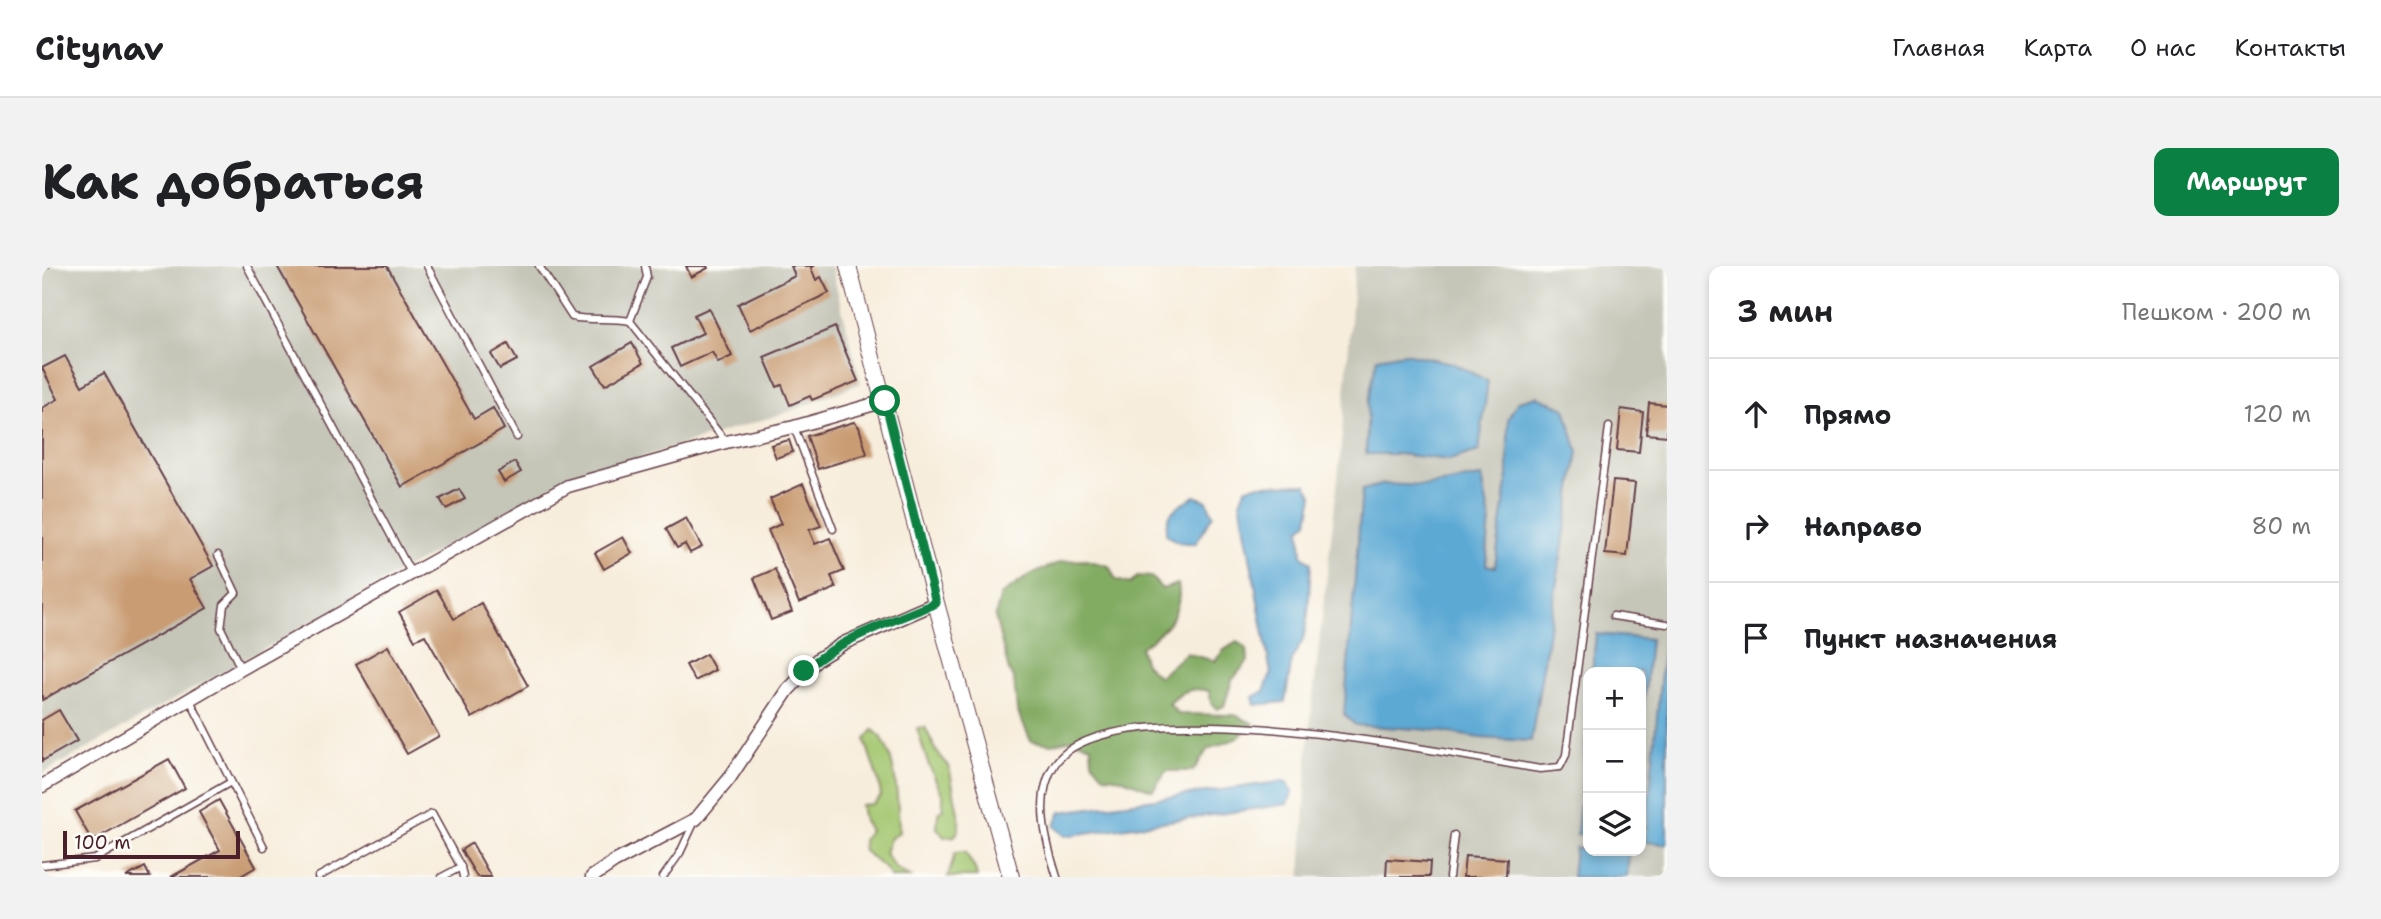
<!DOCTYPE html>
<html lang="ru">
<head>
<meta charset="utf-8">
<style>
  body { margin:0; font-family:"Shantell Sans",sans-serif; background:#f2f2f2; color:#202124 }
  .controls { position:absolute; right:21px; bottom:21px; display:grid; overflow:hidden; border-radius:14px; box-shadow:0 4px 10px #0003 }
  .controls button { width:63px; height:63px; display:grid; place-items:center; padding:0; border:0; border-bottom:2px solid #e0e0e0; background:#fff; color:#202124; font:35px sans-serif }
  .scale { position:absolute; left:21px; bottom:18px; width:177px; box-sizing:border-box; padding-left:7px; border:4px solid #4a1f2b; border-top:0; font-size:19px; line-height:24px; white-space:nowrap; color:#4a1f2b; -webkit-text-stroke:5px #fdfcf7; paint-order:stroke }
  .stop { position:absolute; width:21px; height:21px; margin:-16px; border:5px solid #0b8043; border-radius:50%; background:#fff }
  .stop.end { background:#0b8043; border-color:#fff; box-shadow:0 2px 7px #0008 }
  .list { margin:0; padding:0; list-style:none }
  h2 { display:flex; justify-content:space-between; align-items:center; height:91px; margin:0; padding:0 28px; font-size:30px }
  h2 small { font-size:23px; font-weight:400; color:#757577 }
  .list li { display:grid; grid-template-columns:46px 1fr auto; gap:21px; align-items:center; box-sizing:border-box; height:112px; padding:0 28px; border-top:2px solid #e0e0e0 }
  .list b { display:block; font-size:26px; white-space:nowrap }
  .list em { font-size:23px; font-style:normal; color:#757577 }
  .icon { flex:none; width:38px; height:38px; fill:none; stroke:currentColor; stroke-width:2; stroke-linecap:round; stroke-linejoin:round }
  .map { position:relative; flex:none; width:1625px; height:611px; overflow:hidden; border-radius:14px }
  header { display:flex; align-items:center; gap:42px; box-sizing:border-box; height:98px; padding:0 35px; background:#fff; border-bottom:2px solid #e0e0e0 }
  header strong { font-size:33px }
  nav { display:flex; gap:38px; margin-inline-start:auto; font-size:24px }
  .intro { display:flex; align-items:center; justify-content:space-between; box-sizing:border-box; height:168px; padding:0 42px }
  h1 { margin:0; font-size:49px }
  .button { padding:18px 32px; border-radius:14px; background:#0b8043; color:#fff; font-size:24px; font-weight:700 }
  main { display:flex; gap:42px; padding:0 42px }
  aside { flex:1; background:#fff; border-radius:14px; box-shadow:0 4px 10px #0003 }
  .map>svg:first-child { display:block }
</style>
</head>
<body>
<header>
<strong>Citynav</strong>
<nav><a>Главная</a><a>Карта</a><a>О нас</a><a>Контакты</a></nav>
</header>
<div class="intro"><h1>Как добраться</h1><a class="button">Маршрут</a></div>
<main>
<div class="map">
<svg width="1625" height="611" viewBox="0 0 1625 611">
  <rect width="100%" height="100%" fill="#fdfcf7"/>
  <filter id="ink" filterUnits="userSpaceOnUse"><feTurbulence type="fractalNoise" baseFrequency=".0143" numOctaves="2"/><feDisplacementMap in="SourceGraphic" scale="14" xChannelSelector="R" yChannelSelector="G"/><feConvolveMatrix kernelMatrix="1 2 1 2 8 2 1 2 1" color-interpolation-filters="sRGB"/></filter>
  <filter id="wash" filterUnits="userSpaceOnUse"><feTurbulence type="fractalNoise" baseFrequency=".00686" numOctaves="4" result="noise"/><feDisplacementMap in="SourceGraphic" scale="28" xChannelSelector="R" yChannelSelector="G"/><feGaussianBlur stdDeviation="1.57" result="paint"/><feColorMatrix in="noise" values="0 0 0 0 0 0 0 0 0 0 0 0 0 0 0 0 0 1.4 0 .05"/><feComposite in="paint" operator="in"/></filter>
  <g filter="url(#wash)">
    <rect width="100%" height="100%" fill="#f7eddc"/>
    <!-- industrial -->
    <g fill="#c5c5b8" fill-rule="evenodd">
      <polygon points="0,0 789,0 819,117 746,146 516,217 0,508"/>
      <path d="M1313,0h312v611h-366l8,-145 31,-273zM1546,406h53v179h-53z"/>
    </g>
    <!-- green -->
    <g fill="#a4c771" stroke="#77734e" stroke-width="2">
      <polygon points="883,461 894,485 907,500 917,552 917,563 913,570 902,571 895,562 896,547 901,543 901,530 885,495 875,462"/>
      <path d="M831,464c24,15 25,75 26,102l-9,7 -5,14 10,15 16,9h-21l-2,-6 -24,-20 -1,-11 7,-10 -6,-9 -3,-16 12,-1 8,-8 -2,-13 -14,-43z"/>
      <polygon points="923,586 933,603 935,611 906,611 913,587"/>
    </g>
    <!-- forest -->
    <path fill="#83ac63" stroke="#666647" stroke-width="2" d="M1044,294l23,6 7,14 14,4 8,-8 13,1 11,12 16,-5c6,30 -15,48 -38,64l5,16 14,13 27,-24 29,8 9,-11 13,-8 10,7 1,12 -16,19 -8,26 -7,3 -6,-6 -2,-12c-18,-5 -27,0 -40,13l9,10 57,1 19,9 -19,15 -27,10 -15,22h-27l-13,19c-20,-5 -28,-14 -49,-14l-12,-15 -1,-15 -19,-7 -20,5 -21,-3 -14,-31 -3,-30 -5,-9 -14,-54 6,-22 29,-20 33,-14z"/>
    <!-- water -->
    <g fill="#5ba9d4" stroke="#526480" stroke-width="2">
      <polygon points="1362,87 1410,97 1446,115 1437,185 1407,194 1356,188 1324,188 1326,136 1335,92"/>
      <polygon points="1495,130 1523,142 1536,186 1489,475 1438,472 1390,464 1313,459 1302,448 1320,224 1342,218 1381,220 1440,211 1448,253 1444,299 1453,301 1466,209 1466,153 1476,135"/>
      <polygon points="1264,218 1271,230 1266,255 1258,263 1260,289 1269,297 1266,348 1261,374 1250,393 1243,436 1213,439 1211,431 1222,425 1229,408 1198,235 1203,223 1213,219"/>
      <path d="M1153,230l12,5 6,14 -18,29 -16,-2 -13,-7c-1,-25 11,-27 29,-39z"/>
      <polygon points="1554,368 1608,373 1599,467 1599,406 1550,406"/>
      <polygon points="1622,375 1625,375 1625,578 1603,576"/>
      <polygon points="1546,450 1546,569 1535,568"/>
      <polygon points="1243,515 1251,526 1246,538 1023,570 1012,560 1019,546"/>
      <polygon points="1533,582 1587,588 1585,611 1530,611"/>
    </g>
    <g id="blocks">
      <!-- building -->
      <g fill="#c99c73">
        <polygon points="235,0 345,0 432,153 451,142 462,163 360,221"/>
        <polygon points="644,0 665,0 666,2 649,11"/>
        <polygon points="749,0 772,0 769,2 774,14 779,11 787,27 708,64 696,38 753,10"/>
        <polygon points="667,42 690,90 676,97 670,86 638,101 629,82 661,67 652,49"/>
        <polygon points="793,61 816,115 770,134 768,130 748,139 740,119 735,121 722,91"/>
        <polygon points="590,77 601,97 563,119 551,100"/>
        <polygon points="466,78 475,94 458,103 449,88"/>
        <polygon points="23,90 40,120 62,107 171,300 148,313 165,342 0,434 0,142 16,133 0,102"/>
        <polygon points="1607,137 1625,139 1625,170 1604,168"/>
        <polygon points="1579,143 1601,146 1597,186 1575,184"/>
        <polygon points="812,156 817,161 825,188 776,203 765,170"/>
        <polygon points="747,174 751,186 734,192 729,179"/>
        <polygon points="473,196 479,206 462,216 456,206"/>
        <polygon points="1571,215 1593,217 1585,290 1563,288"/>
        <polygon points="761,218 779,260 767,264 773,278 788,272 802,305 789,310 794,322 757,337 726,264 739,258 728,233"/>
        <polygon points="417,223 423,233 404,243 398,233"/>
        <polygon points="644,252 660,281 648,287 643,278 635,282 624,263"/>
        <polygon points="581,271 590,287 562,303 553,287"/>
        <polygon points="733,303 750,346 729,354 712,312"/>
        <polygon points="395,324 412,353 439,337 486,420 430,452 383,369 373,374 357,346"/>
        <polygon points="346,380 397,470 365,488 314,398"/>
        <polygon points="664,388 673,404 653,415 644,399"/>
        <polygon points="17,444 35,475 0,495 0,454"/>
        <polygon points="127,493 143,522 50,575 33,545"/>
        <polygon points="177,534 214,601 197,611 129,611 178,584 157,546"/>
        <polygon points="430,577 449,611 435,611 419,584"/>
        <polygon points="1423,590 1465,593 1464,611 1421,611"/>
        <polygon points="1345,593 1388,596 1387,611 1344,611"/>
        <polygon points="103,601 108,611 84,611"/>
      </g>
    </g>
  </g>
  <g filter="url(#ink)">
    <use href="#blocks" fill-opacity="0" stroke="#643e46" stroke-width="2"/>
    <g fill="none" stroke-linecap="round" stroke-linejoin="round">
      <defs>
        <g id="service">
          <polyline points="205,0 369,307"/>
          <polyline points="385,0 475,171"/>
          <path d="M497,0l33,51c19,4 38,0 58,4l96,121"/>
          <polyline points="588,55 605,11 603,0"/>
          <polyline points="752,161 791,263"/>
          <polyline points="176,289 194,327 182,339 179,362 199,403"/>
          <polyline points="1571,350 1625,358"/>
          <polyline points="148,434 222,581"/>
          <polyline points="0,599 53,593 189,516"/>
          <polyline points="276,611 390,548 419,601 421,611"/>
          <polyline points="400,611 419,601"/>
          <polyline points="621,611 638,587 652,557"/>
          <path d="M1015,611c-11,-35 -24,-80 -2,-113 55,-82 397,-9 485,5l20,-2 6,-12 43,-328"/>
          <polyline points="1407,611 1412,569"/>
        </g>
        <g id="minor">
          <polyline points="0,520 199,403 526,220 684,176 752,161 843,135"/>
          <polyline points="550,611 572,596 654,553 687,513 746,424 776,393 802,377 894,337"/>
        </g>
        <polyline id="tertiary" points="806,0 894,337 969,611"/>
      </defs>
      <!-- service casing -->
      <use href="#service" stroke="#643e46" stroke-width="9"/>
      <!-- minor casing -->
      <use href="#minor" stroke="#643e46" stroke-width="15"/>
      <!-- tertiary casing -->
      <use href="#tertiary" stroke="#643e46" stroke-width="18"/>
      <!-- service -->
      <use href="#service" stroke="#fff" stroke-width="6"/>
      <!-- minor -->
      <use href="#minor" stroke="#fff" stroke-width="12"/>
      <!-- tertiary -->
      <use href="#tertiary" stroke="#fff" stroke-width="16"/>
      <defs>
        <polyline id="rail" points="0,3 5,0"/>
      </defs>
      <!-- rail casing -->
      <use href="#rail" stroke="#4a1f2b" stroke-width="6"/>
      <!-- rail -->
      <use href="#rail" stroke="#fdfcf7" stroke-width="3.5" stroke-dasharray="10" stroke-linecap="butt"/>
    </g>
  </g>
  <g fill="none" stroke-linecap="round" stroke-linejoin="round" filter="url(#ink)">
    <!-- route -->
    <path stroke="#0b8043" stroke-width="9" d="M762,405c36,-33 87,-49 132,-68l-51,-202"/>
  </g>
</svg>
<div class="controls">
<button>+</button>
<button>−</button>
<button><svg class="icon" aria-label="layers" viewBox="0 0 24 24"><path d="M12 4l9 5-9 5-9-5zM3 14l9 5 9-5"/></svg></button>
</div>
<div class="scale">100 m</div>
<div class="stop" style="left:843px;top:135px"></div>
<div class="stop end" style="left:762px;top:405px"></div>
</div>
<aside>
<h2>3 мин<small>Пешком · 200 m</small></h2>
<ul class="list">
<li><svg class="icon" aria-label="ahead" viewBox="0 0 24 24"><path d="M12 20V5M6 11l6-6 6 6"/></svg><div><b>Прямо</b></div><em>120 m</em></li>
<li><svg class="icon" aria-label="right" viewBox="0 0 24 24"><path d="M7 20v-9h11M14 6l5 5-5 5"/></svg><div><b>Направо</b></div><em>80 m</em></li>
<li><svg class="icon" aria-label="arrive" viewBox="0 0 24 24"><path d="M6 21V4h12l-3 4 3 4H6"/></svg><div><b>Пункт назначения</b></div></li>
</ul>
</aside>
</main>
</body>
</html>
